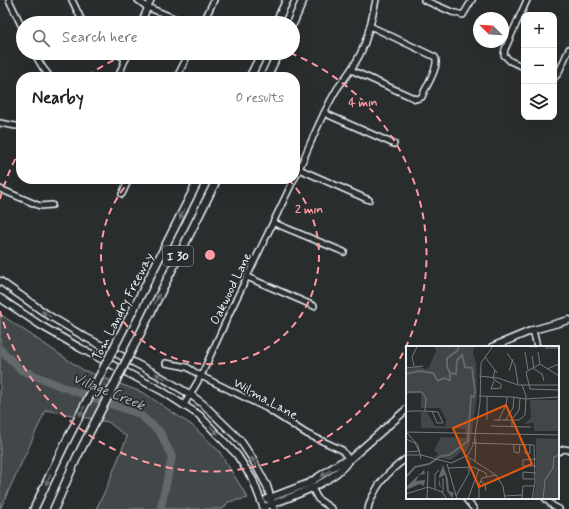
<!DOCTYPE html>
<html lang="en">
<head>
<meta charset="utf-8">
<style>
  body { margin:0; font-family:Mynerve,sans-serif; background:#f2f2f2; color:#202124 }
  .controls { position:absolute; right:12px; top:12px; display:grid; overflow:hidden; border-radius:8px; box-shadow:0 4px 16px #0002 }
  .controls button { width:36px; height:36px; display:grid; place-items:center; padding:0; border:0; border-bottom:1px solid #e0e0e0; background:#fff; color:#202124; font:20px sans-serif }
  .compass { position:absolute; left:473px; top:12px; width:36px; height:36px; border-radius:50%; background:#fff; box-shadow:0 4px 16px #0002; rotate:294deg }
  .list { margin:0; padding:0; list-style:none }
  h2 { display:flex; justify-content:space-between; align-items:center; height:52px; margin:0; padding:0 16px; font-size:17px }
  h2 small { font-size:13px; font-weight:400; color:#757577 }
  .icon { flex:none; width:22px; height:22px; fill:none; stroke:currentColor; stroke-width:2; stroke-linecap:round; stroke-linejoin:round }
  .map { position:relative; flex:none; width:569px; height:509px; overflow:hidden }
  .search { position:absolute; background:#fff; box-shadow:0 4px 16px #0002; left:16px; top:16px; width:284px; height:44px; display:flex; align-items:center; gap:10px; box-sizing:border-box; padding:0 14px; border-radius:22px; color:#757577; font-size:15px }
  .panel { position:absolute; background:#fff; box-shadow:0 4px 16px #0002; left:16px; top:72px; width:284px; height:112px; border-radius:16px }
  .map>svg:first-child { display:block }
</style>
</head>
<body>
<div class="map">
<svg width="569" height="509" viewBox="0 0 569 509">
  <rect width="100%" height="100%" fill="#2a2d2e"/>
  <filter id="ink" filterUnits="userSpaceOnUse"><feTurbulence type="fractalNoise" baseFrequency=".025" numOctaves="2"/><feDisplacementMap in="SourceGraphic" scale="8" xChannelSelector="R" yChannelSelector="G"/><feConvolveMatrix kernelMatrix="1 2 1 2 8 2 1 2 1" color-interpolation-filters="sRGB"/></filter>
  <g filter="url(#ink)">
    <!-- green -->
    <polygon fill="#424648" stroke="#959ca0" points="0,314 83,370 144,393 193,426 219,451 248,498 228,502 223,509 96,509 106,489 127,437 108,422 46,410 0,509"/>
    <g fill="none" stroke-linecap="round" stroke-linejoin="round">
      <!-- river -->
      <polyline stroke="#63686b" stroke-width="8" points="0,349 21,370 60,386 139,414 160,432 172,457 161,507 163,509"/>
      <defs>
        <g id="minor">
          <polyline points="9,0 23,29"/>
          <polyline points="72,0 83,23"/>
          <polyline points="138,0 147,7 186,23"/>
          <polyline points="424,0 452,12 463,15 472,0"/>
          <polyline points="141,23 151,0"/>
          <polyline points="203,23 214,0"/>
          <polyline points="34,53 43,68 50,77"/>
          <polyline points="115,53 126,59"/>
          <polyline points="524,67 510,61 504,55 505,49 527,0"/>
          <path d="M351,70l65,29 6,-2 1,-3c4,-9 17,-29 12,-37l-65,-31"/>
          <polyline points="118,77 128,53"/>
          <polyline points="177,77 189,53"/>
          <polyline points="554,78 558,74 569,49"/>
          <polyline points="324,113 394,144"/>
          <polyline points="0,123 16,126"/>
          <polyline points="299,169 369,200"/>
          <path d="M295,178c14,-30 25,-61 42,-89 9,-13 19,-24 25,-39 7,-16 10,-33 14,-50"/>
          <polyline points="0,189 40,206 52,205"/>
          <polyline points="122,194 129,179"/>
          <polyline points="274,223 344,252"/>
          <polyline points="247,277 314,306"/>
          <polyline points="533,330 537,347"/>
          <polyline points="166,363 187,367 201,376 266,408 307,434 342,450 349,460"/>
          <polyline points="184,405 201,376 230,312 294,179"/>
          <polyline points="558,452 564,449 569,450"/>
          <polyline points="312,488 318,499 332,509"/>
          <polyline points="465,498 474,509"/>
          <polyline points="545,498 553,506 559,509"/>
          <path d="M368,509c1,-5 3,-11 6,-15 6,-14 21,-28 33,-36"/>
        </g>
        <g id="major">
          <polyline points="0,281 48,315 85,337 156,374 191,395 203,404 240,440 252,458 267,486 274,509"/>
          <polyline points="0,298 40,325 80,348 162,391 199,415 237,455 253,480 264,509"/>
          <polyline points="492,347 533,330 569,320"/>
          <polyline points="267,499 309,483 341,462 349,460"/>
          <path d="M264,507c26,-10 69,-23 85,-47l58,-51"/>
        </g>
        <g id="highway">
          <polyline points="276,23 287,0"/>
          <polyline points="293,23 303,0"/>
          <polyline points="250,77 262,53"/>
          <polyline points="267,77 278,53"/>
          <polyline points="125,326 199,179"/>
          <polyline points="140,334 217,179"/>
          <polyline points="34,509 62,450"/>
          <polyline points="54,509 77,457"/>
        </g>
      </defs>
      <!-- minor casing -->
      <use href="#minor" stroke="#e8f1f8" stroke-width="8"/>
      <!-- major casing -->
      <use href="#major" stroke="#e8f1f8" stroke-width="9"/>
      <!-- highway casing -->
      <use href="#highway" stroke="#e8f1f8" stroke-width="10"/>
      <!-- minor -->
      <use href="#minor" stroke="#2a2d2e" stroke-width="5"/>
      <!-- major -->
      <use href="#major" stroke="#2a2d2e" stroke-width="6"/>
      <!-- highway -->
      <use href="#highway" stroke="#2a2d2e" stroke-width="7"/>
      <defs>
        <g id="highway-bridge">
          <polyline points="62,450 125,326"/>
          <polyline points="77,457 140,334"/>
        </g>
      </defs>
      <!-- highway-bridge casing -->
      <use href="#highway-bridge" stroke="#e8f1f8" stroke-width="10" stroke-linecap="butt"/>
      <!-- highway-bridge -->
      <use href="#highway-bridge" stroke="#2a2d2e" stroke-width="7"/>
    </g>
    <!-- one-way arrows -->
    <defs><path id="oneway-solid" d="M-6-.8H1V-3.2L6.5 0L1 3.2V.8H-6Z"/></defs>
    <g fill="#6c7275">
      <use href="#oneway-solid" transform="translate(182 214) rotate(117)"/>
      <use href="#oneway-solid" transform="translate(157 299) rotate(-64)"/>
      <use href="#oneway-solid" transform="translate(46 314) rotate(-148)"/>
      <use href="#oneway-solid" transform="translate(160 376) rotate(-150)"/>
      <use href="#oneway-solid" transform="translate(82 411) rotate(117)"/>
      <use href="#oneway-solid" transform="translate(214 430) rotate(46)"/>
      <use href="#oneway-solid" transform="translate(254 462) rotate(-119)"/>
      <use href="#oneway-solid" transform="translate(326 473) rotate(146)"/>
      <use href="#oneway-solid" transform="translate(48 480) rotate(116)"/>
    </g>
  </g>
  <!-- distance rings -->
  <g fill="none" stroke="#ff9aa2" stroke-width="2" stroke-dasharray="7 5">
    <path d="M288 179A109 109 0 1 1 132 179"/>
    <path d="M0 199A217 217 0 0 1 20 150M87 76A217 217 0 0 1 130 53M290 53A217 217 0 1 1 0 311"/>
  </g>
  <g text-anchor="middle" stroke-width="3.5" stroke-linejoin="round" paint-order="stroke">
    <!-- shield labels -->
    <rect fill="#2a2d2e" stroke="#afb6bb" stroke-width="1" x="163" y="246" width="30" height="20" rx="3"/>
    <g font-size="12" font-weight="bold" fill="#e8f1f8">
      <text x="178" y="260">I 30</text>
    </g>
    <!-- street labels -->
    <g font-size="13" fill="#e8f1f8" stroke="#2a2d2e">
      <text transform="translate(230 288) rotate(-64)" y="5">Oakwood Lane</text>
      <text transform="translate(122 306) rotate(-63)" y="5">Tom Landry Freeway</text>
      <text transform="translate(266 398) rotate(29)" y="5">Wilma Lane</text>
    </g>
    <!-- water labels -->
    <g font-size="14" font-style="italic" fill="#acb3b9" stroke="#2a2d2e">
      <text transform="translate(109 391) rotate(22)" y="5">Village Creek</text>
    </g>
  </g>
  <!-- overview -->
  <g transform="translate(406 346)">
    <rect width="153" height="153" fill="#2a2d2e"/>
    <path d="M28,0h40l-1,8 3,8 1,35 -7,47 -4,9 -4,-2 -11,9 -17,-3 4,-3 -4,-4 7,-13 25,1 -1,-9 -44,-1v-16h6l8,14h10l1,-6 -6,-12h-19v-15l-15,1v-25l12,-2 10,2 8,-18zM124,54h29v31h-25v-8l-10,1 7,-6zM130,92l23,1v60h-26l3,-15z" fill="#424648"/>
    <path d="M37,119l5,14 1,12 5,2 -2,5 -5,-7 -2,-16 -6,3 2,10 -2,-3v-9zM18,124l1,4 -6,1 -3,6 9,-1 -1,6 -4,-2 -14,6v-3z" fill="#63686b"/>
    <path fill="none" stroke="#63686b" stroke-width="2" d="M0,28l13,-3 14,2 5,8 6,-3 6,2v-7M0,131l9,-10 14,-3 12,-8 8,-1 19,-14 3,-45 3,1 1,-5 -3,-24 -7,-1 -3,-12 -5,5 -1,14 -6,-1 -3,-6v-9l10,-7 2,-5"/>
    <path fill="none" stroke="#767b7f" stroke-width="1" d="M115,0l16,1M139,2h14M119,6l3,18M132,6l2,12 19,12M101,7l8,12 3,19M126,10l2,13 8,5 2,7M79,11l12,16M134,18l-14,8 4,17 29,1M8,20l-2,-9 5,-10M0,22l17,-2M141,23l12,-5M103,25l4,-12M73,30l19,2 20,7h41M88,35l-3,8 10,-1v-4l-8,-5 2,-9M0,46h16l4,6 -1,13M73,50l34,1 12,2 34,-2M0,66l4,-1h14l14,1 5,11h-6l-5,-12M81,74v-24M88,74h25l6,-5 1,-19 -4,-11M92,75l8,-16 1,-8M99,75l8,-13 1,-11M85,80l40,1M106,81v-8l7,-9 1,-12M0,86l153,3M1,87l11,12 3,14M0,93l9,4 4,8 -13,1M66,97l62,2 1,37 -3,17M108,98v8l5,1 1,-9M119,98v9l2,1 3,-1v-9M0,109h15l30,8 17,-8 6,-12 6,-41 1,-39 12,-17M59,109l31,20 7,11 2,13M69,115l1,-22M41,118l10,35M130,120h-13v-6l13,-1M42,122l25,-1 13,6 1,4M129,133h-12v-7l13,1M75,135l4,3 1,7M29,143v-15l4,-4M37,146v-14M0,148l22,-7 14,5 5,7M50,150l13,-23v-13M99,150l17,-1M21,153l1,-28M62,153l11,-30M73,153v-14l3,-7 14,-3M116,153l1,-13h12M137,153l2,-19 8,-12 1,-11 5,-2"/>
    <path fill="#e8590c" fill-opacity="0.15" stroke="#e8590c" stroke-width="2" d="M100,59l26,59 -53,23 -26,-59z"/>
    <rect width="153" height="153" fill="none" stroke="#e8f1f8" stroke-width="2"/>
  </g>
  <circle cx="210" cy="255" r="6" fill="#ff9aa2" stroke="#2a2d2e" stroke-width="2"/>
  <g font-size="12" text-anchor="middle" font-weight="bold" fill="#ff9aa2" stroke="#2a2d2e" stroke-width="3.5" stroke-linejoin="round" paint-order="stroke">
    <text x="363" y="106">4 min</text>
    <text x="309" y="213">2 min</text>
  </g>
</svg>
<div class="controls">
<button>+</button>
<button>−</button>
<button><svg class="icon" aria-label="layers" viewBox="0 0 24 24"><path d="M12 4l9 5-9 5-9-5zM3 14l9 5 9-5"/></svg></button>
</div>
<svg class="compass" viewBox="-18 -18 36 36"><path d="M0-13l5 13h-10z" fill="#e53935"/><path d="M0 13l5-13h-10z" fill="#757577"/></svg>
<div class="search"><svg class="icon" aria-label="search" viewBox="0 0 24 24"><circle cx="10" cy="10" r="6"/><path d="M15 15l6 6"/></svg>Search here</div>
<section class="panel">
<h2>Nearby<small>0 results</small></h2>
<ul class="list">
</ul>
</section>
</div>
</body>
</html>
